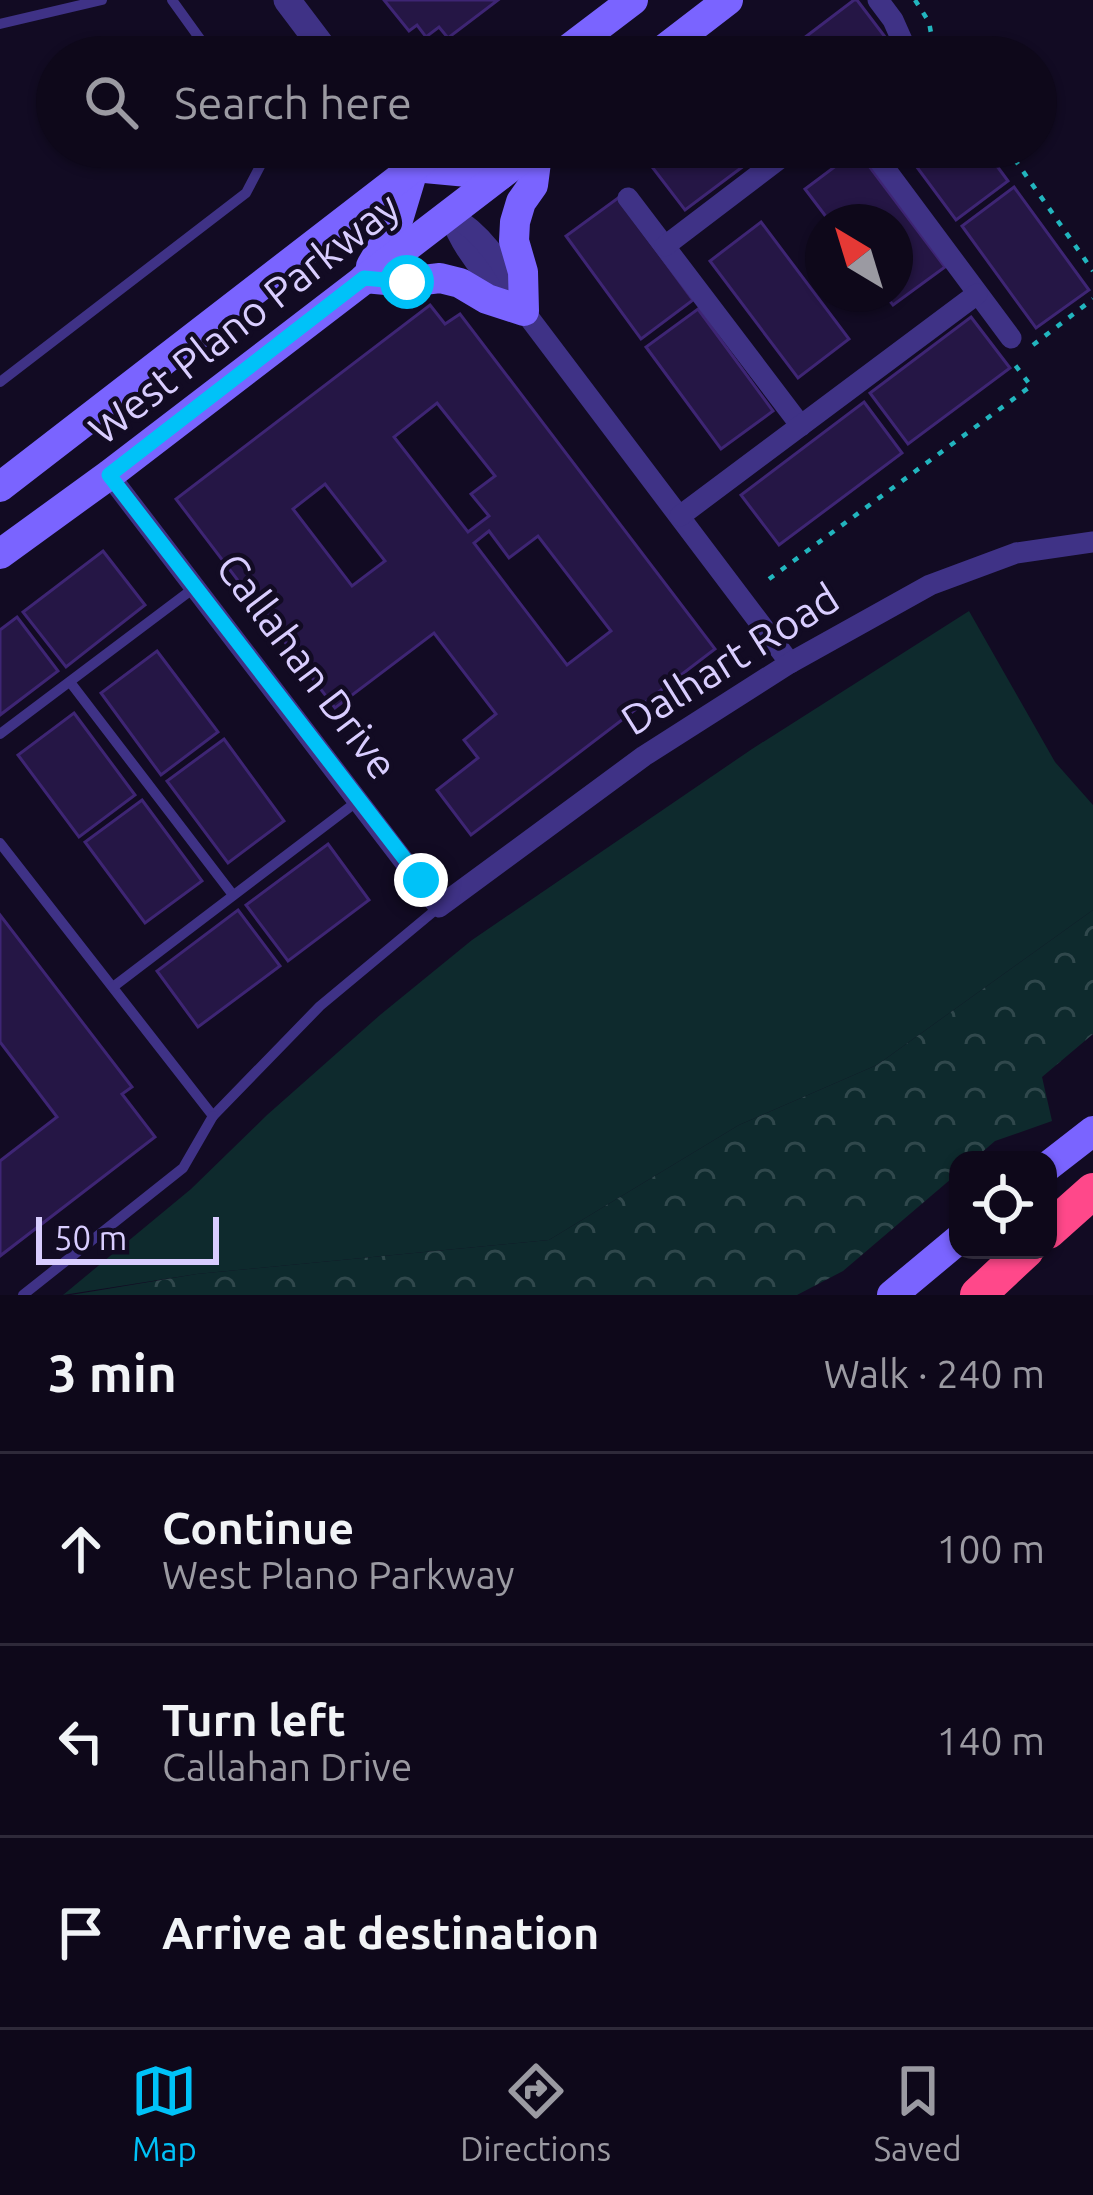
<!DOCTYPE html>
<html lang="en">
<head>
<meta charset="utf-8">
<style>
  body { margin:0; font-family:Ubuntu,sans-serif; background:#171123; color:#f1f3f6 }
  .controls { position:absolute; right:36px; bottom:36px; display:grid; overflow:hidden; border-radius:24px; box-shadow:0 3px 9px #0004 }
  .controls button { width:108px; height:108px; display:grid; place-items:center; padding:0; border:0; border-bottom:3px solid #2e2939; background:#0e081a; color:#f1f3f6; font:60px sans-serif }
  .compass { position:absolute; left:805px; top:204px; width:108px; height:108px; border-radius:50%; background:#0e081a; box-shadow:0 3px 9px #0004; rotate:322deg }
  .scale { position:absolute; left:36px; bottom:30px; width:183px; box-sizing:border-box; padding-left:12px; border:6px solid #d9cdff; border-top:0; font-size:33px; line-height:42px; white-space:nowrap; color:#d9cdff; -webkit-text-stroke:9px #120b23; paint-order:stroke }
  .stop { position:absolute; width:36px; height:36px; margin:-27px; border:9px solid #00c2f8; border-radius:50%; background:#fff }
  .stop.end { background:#00c2f8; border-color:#fff; box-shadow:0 3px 12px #0008 }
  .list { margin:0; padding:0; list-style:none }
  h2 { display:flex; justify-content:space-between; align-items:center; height:156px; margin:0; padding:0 48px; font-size:51px }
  h2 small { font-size:39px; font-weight:400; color:#9b9aa2 }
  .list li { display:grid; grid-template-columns:78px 1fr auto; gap:36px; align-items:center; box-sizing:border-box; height:192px; padding:0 48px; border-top:3px solid #2e2939 }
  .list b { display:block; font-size:45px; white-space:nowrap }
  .list p { margin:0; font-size:39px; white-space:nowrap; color:#9b9aa2 }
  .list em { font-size:39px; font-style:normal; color:#9b9aa2 }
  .icon { flex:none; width:66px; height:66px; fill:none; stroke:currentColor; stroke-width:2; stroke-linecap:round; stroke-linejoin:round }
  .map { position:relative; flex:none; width:1093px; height:1295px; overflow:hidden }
  .search { position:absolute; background:#0e081a; box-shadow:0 3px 9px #0004; left:36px; right:36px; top:36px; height:132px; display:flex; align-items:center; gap:30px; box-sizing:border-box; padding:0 42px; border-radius:66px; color:#9b9aa2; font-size:45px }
  .sheet { height:732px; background:#0e081a }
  nav { display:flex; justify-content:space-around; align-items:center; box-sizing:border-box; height:168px; border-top:3px solid #2e2939; background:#0e081a; font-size:33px; color:#9b9aa2 }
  nav a { display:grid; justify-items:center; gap:6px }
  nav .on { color:#00c2f8 }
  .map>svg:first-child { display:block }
</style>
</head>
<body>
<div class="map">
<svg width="1093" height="1295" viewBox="0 0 1093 1295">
  <defs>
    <pattern id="forest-crowns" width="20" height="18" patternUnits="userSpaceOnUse" patternTransform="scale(3)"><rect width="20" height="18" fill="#0e2a2d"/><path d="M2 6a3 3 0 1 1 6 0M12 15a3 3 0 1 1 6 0" fill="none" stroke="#30484c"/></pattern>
  </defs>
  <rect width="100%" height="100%" fill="#120b23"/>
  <!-- grass -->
  <polygon fill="#0e2a2d" points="969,611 1055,762 1093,805 1093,910 877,1065 739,1125 549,1240 197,1274 63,1295 191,1189 267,1115 380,1015 472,940 752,749"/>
  <!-- forest -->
  <polygon fill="url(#forest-crowns)" points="1093,910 1093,1034 1042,1077 1052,1121 995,1141 973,1160 958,1160 958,1173 843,1271 797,1295 71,1295 197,1274 549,1240 739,1125 877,1065"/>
  <!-- building -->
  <g fill="#251645" stroke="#3e2574" stroke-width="3" fill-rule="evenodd">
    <polygon points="384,0 498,0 448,38 439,27 426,37 417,25 409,31"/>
    <polygon points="854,0 857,0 895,50 886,57 779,57"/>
    <polygon points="661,147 769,147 685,210 646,159"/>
    <polygon points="902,147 983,147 1008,181 956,220"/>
    <polygon points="857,150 945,267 893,305 884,294 895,294 895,222 830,222 805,189"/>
    <polygon points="1014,187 1089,290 1036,328 962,226"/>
    <polygon points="618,198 693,300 641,339 566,236"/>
    <polygon points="761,222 849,339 798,378 710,261"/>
    <path d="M430,305l15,19 15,-10 255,335 -244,186 -34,-45 41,-32 -14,-18 32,-26 -62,-81 -99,75 -159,-209zM437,403l58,73 -24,18 18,22 -21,16 -74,-95zM325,484l60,77 -33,25 -59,-77zM489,531l20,27 29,-22 73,95 -44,34 -93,-122z"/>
    <polygon points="698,309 773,411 721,449 646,347"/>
    <polygon points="971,317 1010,368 908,444 870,393"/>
    <polygon points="864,402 902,453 779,545 741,495"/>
    <polygon points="103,551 145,605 66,667 23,612"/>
    <polygon points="17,617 58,671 0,715 0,630"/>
    <polygon points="157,651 218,732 161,775 101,693"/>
    <polygon points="74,713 135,795 79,837 18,755"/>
    <polygon points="224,739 284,821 228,863 167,781"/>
    <polygon points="142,800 202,881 145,923 85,842"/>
    <polygon points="328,844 369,900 288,961 246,905"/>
    <polygon points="238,910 280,966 198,1027 157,971"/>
    <polygon points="0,915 132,1087 122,1094 155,1137 0,1256 0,1161 57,1117 0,1042"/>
  </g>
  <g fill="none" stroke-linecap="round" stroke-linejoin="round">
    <!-- path -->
    <g stroke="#22b5be" stroke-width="4.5" stroke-dasharray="6 9" stroke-linecap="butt">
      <polyline points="915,0 929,22 933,44 942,57"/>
      <polyline points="1006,147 1093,271"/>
      <polyline points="1033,345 1093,299"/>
      <polyline points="769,579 1031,386 1012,361 1014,359"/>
    </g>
    <!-- service -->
    <g stroke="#3f3286" stroke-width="10">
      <polyline points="172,0 213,57"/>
      <polyline points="0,24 102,0"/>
      <polyline points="0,382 246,193 268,151 266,147"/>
      <polyline points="70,682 233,895"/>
      <polyline points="0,734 194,588"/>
      <polyline points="0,843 213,1116 320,1006 439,907"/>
      <polyline points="113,987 359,800"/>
      <polyline points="23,1295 183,1168 213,1116"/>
    </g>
    <!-- minor -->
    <g stroke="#3f3286" stroke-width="21">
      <polyline points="878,0 893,20 905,47 901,57"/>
      <polyline points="869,147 1011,338"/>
      <polyline points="628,198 801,426"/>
      <path d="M449,214c14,39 42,71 75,97l266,352"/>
      <path d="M449,214c31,16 57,51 70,85"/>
      <polyline points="665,246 795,147"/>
      <polyline points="109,475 439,907 644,756 790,663 930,585 1016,553 1093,542"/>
      <polyline points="680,516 977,294"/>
    </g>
    <!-- tertiary -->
    <g stroke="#3f3286" stroke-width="27">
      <polyline points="287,0 330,57"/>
      <polyline points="398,147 414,167"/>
    </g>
    <!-- secondary -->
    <g stroke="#7a64ff" stroke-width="30">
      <polyline points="558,57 633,0"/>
      <polyline points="654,57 728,0"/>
      <polyline points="414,167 500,175"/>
      <polyline points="371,266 398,220 414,167"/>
      <polyline points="365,278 407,282 440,278 460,283 487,299 524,311 523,272 514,241 515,222 521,202 533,185 538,147"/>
      <polyline points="0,487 440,147"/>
      <polyline points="0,554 109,475 537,147"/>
      <polyline points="1048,1166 1093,1131"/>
      <polyline points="892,1295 958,1240"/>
    </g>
    <!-- motorway -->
    <g stroke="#ff488a" stroke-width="36">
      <polyline points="1048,1231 1093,1191"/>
      <polyline points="978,1295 1026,1250"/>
    </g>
  </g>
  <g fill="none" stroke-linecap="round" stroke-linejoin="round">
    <!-- route -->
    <polyline stroke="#00c2f8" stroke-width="15" points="407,282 364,278 109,475 421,880"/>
  </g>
  <g text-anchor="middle" stroke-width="9" stroke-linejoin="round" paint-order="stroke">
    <!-- street labels -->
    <g font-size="42" fill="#d9cdff" stroke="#120b23">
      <text transform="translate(244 318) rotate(-38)" y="15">West Plano Parkway</text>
      <text transform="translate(730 659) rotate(-32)" y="15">Dalhart Road</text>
      <text transform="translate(307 666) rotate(53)" y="15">Callahan Drive</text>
    </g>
  </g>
</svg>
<div class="controls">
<button><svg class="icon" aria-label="locate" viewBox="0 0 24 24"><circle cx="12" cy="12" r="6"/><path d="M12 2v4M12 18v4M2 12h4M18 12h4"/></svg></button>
</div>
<svg class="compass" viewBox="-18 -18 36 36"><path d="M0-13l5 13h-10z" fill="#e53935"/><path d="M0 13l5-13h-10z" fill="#9b9aa2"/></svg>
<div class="scale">50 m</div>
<div class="stop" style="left:407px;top:282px"></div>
<div class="stop end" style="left:421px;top:880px"></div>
<div class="search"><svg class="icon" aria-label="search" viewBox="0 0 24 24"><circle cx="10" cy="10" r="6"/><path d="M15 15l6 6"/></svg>Search here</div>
</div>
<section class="sheet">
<h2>3 min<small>Walk · 240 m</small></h2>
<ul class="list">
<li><svg class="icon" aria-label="ahead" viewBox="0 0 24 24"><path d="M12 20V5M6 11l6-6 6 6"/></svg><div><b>Continue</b><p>West Plano Parkway</p></div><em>100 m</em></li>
<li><svg class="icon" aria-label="left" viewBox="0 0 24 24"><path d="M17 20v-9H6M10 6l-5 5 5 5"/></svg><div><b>Turn left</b><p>Callahan Drive</p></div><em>140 m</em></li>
<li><svg class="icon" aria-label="arrive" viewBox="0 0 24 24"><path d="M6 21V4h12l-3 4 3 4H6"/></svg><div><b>Arrive at destination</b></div></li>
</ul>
</section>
<nav>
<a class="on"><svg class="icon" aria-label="map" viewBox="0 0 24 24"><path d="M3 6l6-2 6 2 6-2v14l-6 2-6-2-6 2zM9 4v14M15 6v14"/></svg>Map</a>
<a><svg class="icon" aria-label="directions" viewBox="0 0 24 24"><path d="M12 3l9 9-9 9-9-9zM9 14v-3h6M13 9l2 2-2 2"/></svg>Directions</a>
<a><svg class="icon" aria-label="saved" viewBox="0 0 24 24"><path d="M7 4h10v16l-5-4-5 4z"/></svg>Saved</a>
</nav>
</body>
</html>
